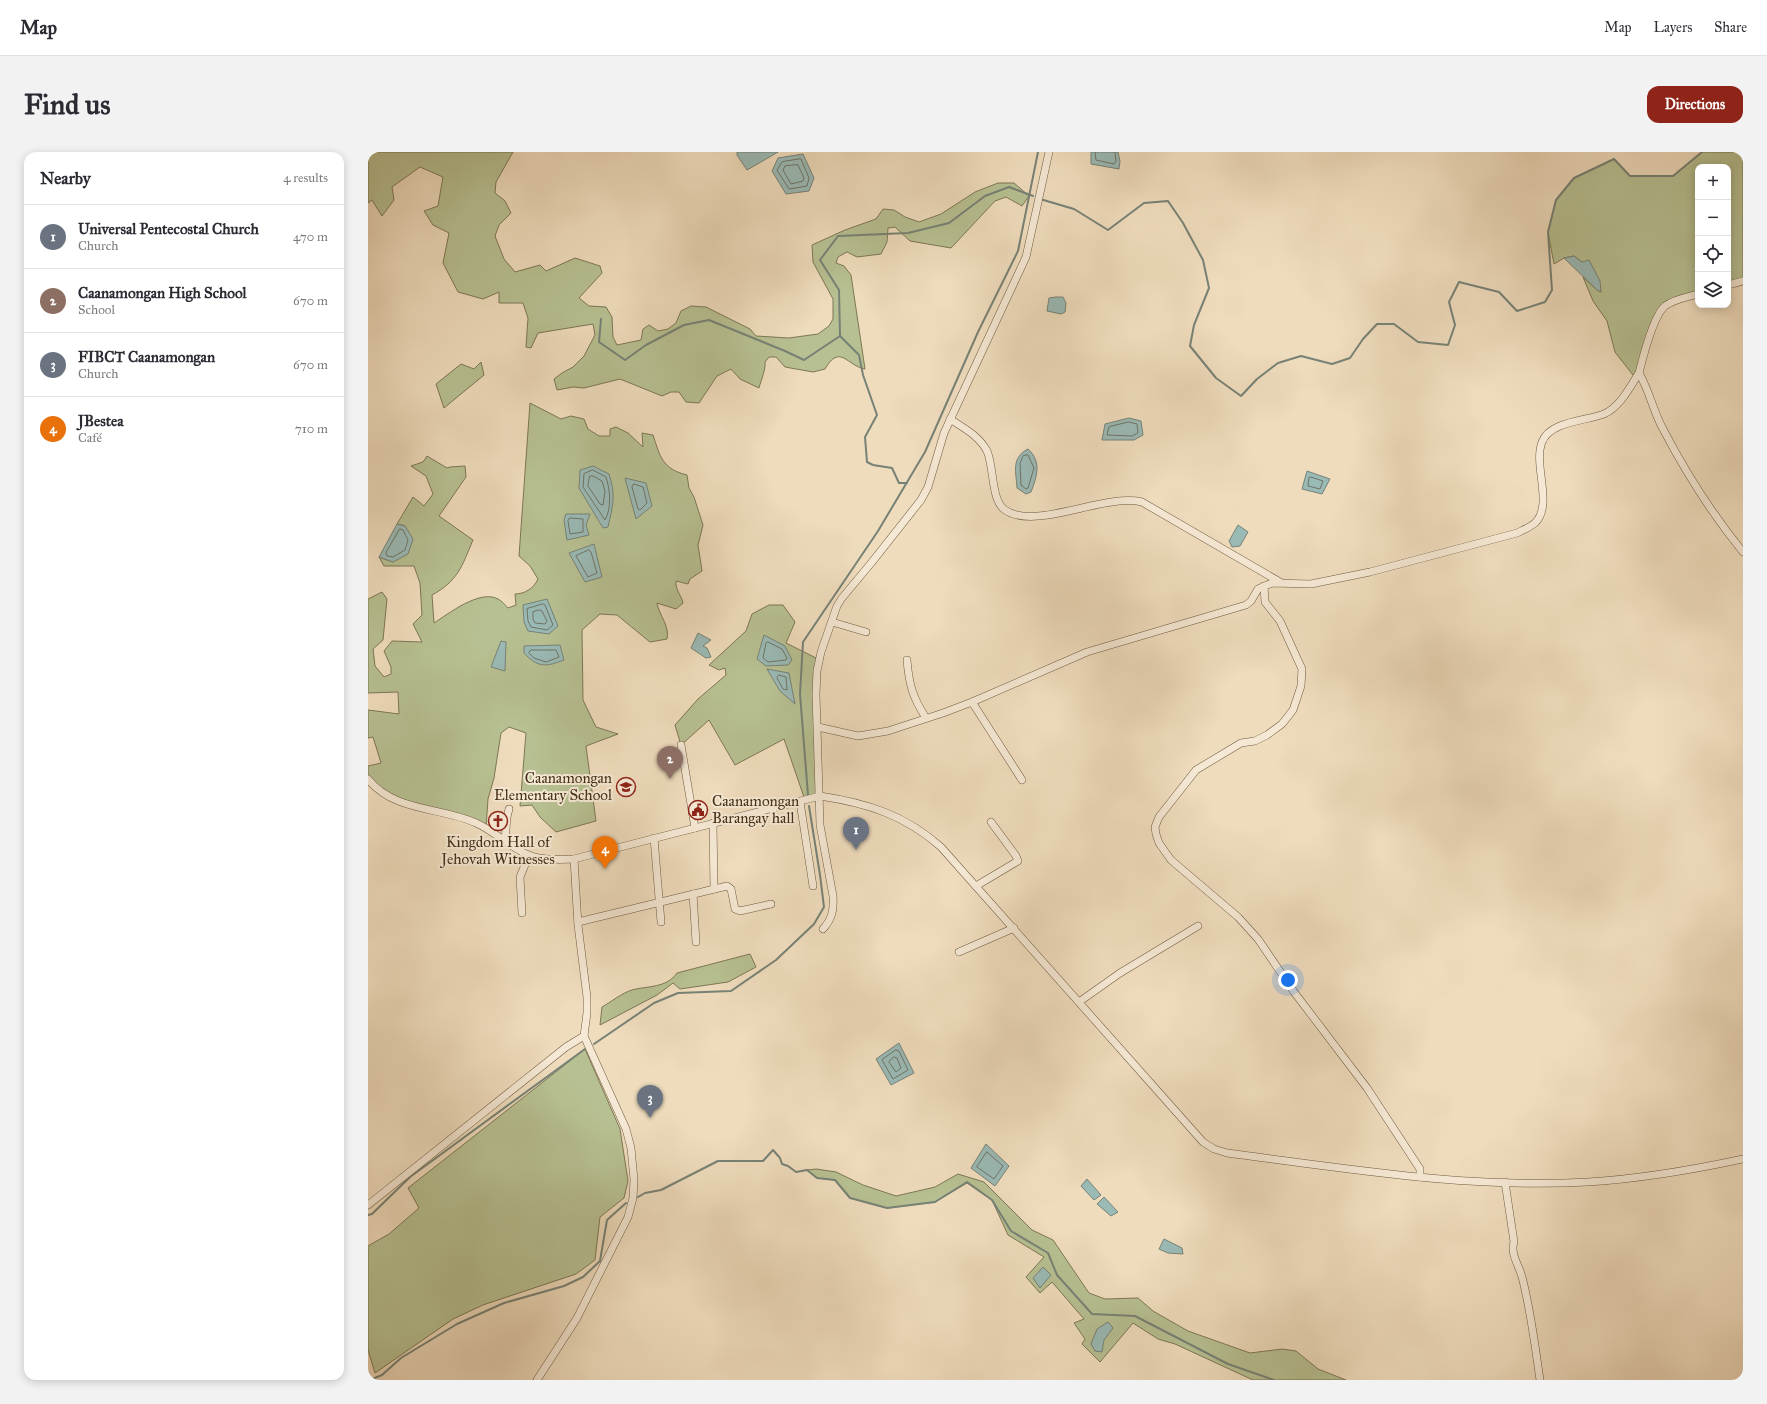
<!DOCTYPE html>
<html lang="en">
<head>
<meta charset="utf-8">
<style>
  body { margin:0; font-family:"IM FELL Great Primer",serif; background:#f2f2f3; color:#2b2b33 }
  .controls { position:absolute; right:12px; top:12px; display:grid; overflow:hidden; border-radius:8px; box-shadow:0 2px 10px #0003 }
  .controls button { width:36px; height:36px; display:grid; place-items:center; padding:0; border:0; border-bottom:1px solid #e1e1e2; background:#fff; color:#2b2b33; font:20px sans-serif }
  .you { position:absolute; left:920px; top:828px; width:14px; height:14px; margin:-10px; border:3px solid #fff; border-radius:50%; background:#1a73e8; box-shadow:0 0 0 6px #1a73e833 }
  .badge { display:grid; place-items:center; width:26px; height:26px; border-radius:50%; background:#8f2418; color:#fff; font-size:13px; font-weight:700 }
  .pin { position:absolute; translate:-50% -33px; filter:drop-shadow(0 1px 2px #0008) }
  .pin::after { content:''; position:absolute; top:21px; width:14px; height:12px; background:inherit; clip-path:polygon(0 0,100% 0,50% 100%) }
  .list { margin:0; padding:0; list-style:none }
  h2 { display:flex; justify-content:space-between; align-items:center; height:52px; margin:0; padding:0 16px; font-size:17px }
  h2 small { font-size:13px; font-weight:400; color:#7c7c81 }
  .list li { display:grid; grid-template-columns:26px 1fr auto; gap:12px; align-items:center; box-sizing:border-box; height:64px; padding:0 16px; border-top:1px solid #e1e1e2 }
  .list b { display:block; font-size:15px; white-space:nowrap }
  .list p { margin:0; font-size:13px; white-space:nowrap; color:#7c7c81 }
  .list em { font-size:13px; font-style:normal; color:#7c7c81 }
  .icon { flex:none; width:22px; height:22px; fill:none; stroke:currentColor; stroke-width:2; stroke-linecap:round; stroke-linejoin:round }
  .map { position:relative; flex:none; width:1375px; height:1228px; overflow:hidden; border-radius:12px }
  header { display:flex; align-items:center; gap:24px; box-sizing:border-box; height:56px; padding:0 20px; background:#fff; border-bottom:1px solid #e1e1e2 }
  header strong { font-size:19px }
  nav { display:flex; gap:22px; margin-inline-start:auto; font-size:14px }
  .intro { display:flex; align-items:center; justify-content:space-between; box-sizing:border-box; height:96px; padding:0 24px }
  h1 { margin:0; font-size:28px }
  .button { padding:10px 18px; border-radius:12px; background:#8f2418; color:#fff; font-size:14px; font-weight:700 }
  main { display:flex; gap:24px; padding:0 24px }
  aside { flex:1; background:#fff; border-radius:12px; box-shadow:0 2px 10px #0003 }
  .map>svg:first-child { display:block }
</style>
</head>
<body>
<header>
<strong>Map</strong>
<nav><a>Map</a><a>Layers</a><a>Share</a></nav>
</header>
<div class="intro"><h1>Find us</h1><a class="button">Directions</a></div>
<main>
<aside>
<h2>Nearby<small>4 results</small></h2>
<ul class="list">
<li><span class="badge" style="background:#6b7280">1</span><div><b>Universal Pentecostal Church</b><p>Church</p></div><em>470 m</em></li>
<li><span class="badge" style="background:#8d6e63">2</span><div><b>Caanamongan High School</b><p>School</p></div><em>670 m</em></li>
<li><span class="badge" style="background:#6b7280">3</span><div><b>FIBCT Caanamongan</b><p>Church</p></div><em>670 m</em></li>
<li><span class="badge" style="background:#e8710a">4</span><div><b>JBestea</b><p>Café</p></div><em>710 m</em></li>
</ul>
</aside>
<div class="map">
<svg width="1375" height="1228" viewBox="0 0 1375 1228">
  <rect width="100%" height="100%" fill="#efdcbd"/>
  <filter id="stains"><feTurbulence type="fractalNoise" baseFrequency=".005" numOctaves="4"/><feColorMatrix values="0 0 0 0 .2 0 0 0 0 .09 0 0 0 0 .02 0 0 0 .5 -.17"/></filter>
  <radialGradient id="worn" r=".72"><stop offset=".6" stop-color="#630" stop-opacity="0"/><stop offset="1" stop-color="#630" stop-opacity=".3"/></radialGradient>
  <!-- green -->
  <g fill="#b7c092" stroke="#7d7754">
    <path d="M0,0h145l-17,30 -1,11 10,8 6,12 -12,12 -4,11 9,23 11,13 25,-7 6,6 29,-13 25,8 2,7 -23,25 10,8 17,1 6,10 1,20 4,8 24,-5 2,-11 6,-4 9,6 10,-2 8,-6 5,-12 10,-5 15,1 44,22 6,7 33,2 29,-4 11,-8 4,-7v-20l-20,-37 -1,-17 33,-15 31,-11 7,-10 11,1 11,7 14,5 22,-8 34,-22 23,-9h16l15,13 -7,10 -16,-9 -11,4 -44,47 -41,-7 -15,-14 -7,1 -1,14 -6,12 -24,3 -10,-5 -9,5 -2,6 8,3 7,9 14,94c-18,-3 -25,-26 -40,0l-12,3 -28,-5 -9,-10h-7l-4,5c1,7 -4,18 -6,26l-19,-9 -9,-10 -14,7 -18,27 -13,-1 -7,-10h-8l-9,4 -42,-17 -36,9 -11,-1 -16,3 -3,-11 8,-6 11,-6 11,-11 11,-21 -2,-11 -55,9 -7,15 -5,-1 2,-29 -5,-15h-24v-11l-16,7 -25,-7 -15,-29 6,-30 -16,-8 -9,-14 14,-5 5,-29 -23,-10 -28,20 2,13 -12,16 -10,-16 -4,3z"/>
    <polygon points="1334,0 1375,0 1375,129 1360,133 1360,15 1330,15 1330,142 1306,149 1290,163 1271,221 1265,223 1247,200 1239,169 1225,149 1215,125 1229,138 1233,140 1214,110 1206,104 1196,106 1186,112 1180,80 1188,48 1206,26 1246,7 1262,24 1305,24"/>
    <polygon points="113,210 116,223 76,256 68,232 93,212 106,217"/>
    <path d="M162,251l31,16 10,-3 13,3 4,10 11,7h11v-7l6,-2 12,6 15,14 -1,-14 11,2c7,21 9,34 34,40l2,13 5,9 9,28 -5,20 4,26 -12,8 -2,5 -12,-3c-1,8 5,14 7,22l-7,6 -19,-6c2,12 13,23 10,36l-17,3 -33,-27 -17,-1 -18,16 1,70 13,27 22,7 -32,12 10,75 -40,11 -16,-15 -8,-12 -12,1 6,-73 -17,-6 -8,6 -7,45 -6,21 -2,29 -89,-27 -29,-24v-11l13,-3 -8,-26 -5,1v-28l31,4 -1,-22 -30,1v-94l14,-7 5,7 -4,41 -10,9 2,17 9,11 7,-3v-7l-7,-16 8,-10 30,1 -9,-18 9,-9 -2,-32 -6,-17h-30l-5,-9 14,5 12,-36 -8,-2 16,-27 11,9 9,-12 -7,-18 -15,-10 12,-4 4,-6 20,12 3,-1 15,-1 1,11 -27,39 34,24c-11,26 -15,41 -41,55l2,28c14,-9 46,-34 64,-24 4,2 7,6 10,9l8,-3 -1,-11c10,0 19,-6 23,-15l-8,-13 -11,-10z"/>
    <polygon points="401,453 415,453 427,470 418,491 448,506 452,644 437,648 416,587 367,613 341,568 313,593 307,573 330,547 358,523 357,516 351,518 341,513 378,479 384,462"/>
    <path d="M382,802l6,13 -28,15 -48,7 -7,-6 -16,12 -57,30 2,-18c9,-5 20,-14 30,-17 15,-4 35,-2 45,-17z"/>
    <polygon points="217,897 252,977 260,1029 256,1046 232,1065 227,1108 208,1122 115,1153 85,1167 7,1221 0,1198 0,1094 21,1082 51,1056 40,1036"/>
    <polygon points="448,1017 468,1020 495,1033 528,1044 567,1035 590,1022 616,1030 664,1078 685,1088 721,1141 737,1147 770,1146 785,1159 820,1179 882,1201 914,1197 928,1199 950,1217 978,1228 885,1228 807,1192 790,1187 765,1171 732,1210 714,1192 717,1187 706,1171 716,1167 684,1130 672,1141 658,1125 676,1105 640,1083 624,1048 599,1031 567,1050 519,1056 482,1046 467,1028 449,1026 439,1018"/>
  </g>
  <!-- water -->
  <g fill="#9abab6" stroke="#778276">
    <polygon points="369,0 410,0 379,18 369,3"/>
    <polygon points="723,0 750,0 752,9 751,17 723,12"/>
    <polygon points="435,2 446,26 441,39 418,42 404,19 410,6"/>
    <polygon points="1206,104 1214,110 1221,108 1232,129 1233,140 1229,138 1196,106"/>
    <polygon points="688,145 695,145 698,151 697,160 693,162 679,159 681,146"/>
    <polygon points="761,266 773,269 775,283 766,288 734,288 737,272"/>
    <path d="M660,297c14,13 9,27 3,43l-5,2 -9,-6c-1,-17 -6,-30 11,-39z"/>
    <path d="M225,314l16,8c7,22 4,31 -1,53l-5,1 -24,-40 1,-18z"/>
    <polygon points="939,319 962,327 954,342 934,337"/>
    <polygon points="257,326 278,331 284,354 268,367"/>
    <polygon points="198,362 222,362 218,373 221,383 199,388 196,368"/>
    <polygon points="29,372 37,374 45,387 40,402 25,410 11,405"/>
    <polygon points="870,373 880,380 872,394 864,395 861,389"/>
    <polygon points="226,392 234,425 217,430 201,401"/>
    <polygon points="179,447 190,474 181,482 160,479 156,470 155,453"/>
    <polygon points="330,481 343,488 335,494 339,496 343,505 338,506 323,496"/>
    <polygon points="396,483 417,494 424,508 420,513 398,514 389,507"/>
    <polygon points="133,489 138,490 137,519 123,515"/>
    <path d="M192,493l4,15c-18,7 -26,8 -40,-7v-7z"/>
    <polygon points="399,517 421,521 427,552 412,539"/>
    <polygon points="531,891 546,921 523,933 508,907"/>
    <polygon points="618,992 641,1014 627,1034 603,1016"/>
    <polygon points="719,1027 733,1043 726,1048 713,1034"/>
    <polygon points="736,1045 750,1060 743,1064 729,1052"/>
    <polygon points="796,1087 814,1096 815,1102 800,1101 791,1097"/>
    <polygon points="675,1115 683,1123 672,1136 665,1126"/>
    <polygon points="740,1170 745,1176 736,1188 734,1200 727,1199 723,1192 729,1177"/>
  </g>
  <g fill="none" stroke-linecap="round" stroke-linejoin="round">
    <!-- shore -->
    <g stroke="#6e7466" stroke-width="1">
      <polyline points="727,0 728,8 746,12 748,9 747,0"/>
      <polygon points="433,7 441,26 439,34 421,37 409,18 414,10"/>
      <polygon points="430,13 436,26 435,29 423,32 415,18 417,14"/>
      <polygon points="761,270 769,272 770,281 764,284 739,283 741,275"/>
      <polygon points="660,303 666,316 660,336 658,337 653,333 652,311 655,304"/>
      <path d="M225,318l13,7c4,12 6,31 -1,43l-22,-33 1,-13z"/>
      <polygon points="222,324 225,324 234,329 237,339 235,353 232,352 220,334"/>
      <polygon points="943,325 955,329 952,337 940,334 941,326"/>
      <polygon points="266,332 275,335 279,351 272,358 270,357 264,335"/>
      <polygon points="202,366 215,367 215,380 202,382 200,369"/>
      <polygon points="32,377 35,378 40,388 37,398 25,405 19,404 18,401"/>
      <polygon points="221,398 223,400 229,421 220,425 208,404"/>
      <polygon points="175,452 177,453 185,473 179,478 163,475 160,469 159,457"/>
      <polygon points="172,458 174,459 179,469 177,472 167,471 165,467 165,460"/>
      <polygon points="400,490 414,497 419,506 418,508 400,510 395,506 398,491"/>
      <polygon points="163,498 188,498 191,505 178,510 166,506 161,501"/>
      <polygon points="411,523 418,525 419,538 415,537 409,526"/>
      <polygon points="528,898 531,899 540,918 525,927 514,908"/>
      <polygon points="526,905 529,906 533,916 528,920 521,910"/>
      <polygon points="619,1000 635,1014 626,1027 609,1015"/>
    </g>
    <!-- stream -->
    <g stroke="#778276" stroke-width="2">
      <polyline points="672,47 706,57 740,78 776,51 800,49 815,71 835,108 841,136 826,173 822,194 848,226 873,244 889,227 910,211 933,204 964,212 982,206 995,187 1009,172 1026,172 1050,190 1080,193 1087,173 1081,150 1091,130 1131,140 1149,159 1177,150 1184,138 1180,80 1188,48 1206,26 1246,7 1262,24 1305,24 1334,0"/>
      <polyline points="233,167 231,190 257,208 278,193 316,173 341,168 417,199 436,208 472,184 471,138 452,108 470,84 540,81 581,71 617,44 641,35 665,44"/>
      <polyline points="472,184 491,203 495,223 509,263 497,285 499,310 505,313 524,316 531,331 539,331"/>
      <polyline points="440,643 432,542 435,490 510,379 557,300 610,180 650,99 670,0"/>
      <polyline points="226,892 286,851 310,841 363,839 408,808 446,772 456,755 452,723 441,654"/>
      <polyline points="270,1045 277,1041 293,1038 350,1009 395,1009 405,998 412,1006 414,1012 420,1014 428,1020 439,1018 449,1026 467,1028 482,1046 519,1056 567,1050 599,1030 624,1048 643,1079 680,1101 689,1123 724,1162 767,1164 860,1212 906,1228"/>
      <polyline points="0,1063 4,1062 42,1025 217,897"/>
      <polyline points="2,1228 14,1223 33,1206 89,1172 136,1151 196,1134 215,1125 232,1109 239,1068 258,1051"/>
    </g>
    <defs>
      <g id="minor">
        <polyline points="1360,133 1375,129"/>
        <path d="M1330,142c-10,3 -24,5 -33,12 -12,10 -22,51 -26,67 11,19 14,38 24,56 23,44 49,85 80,123"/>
        <path d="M582,267c14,9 29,17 37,32 7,15 4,50 18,59 31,21 99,-17 137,-8l138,80"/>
        <polyline points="896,434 897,450 912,469 934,517 933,534 925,558 914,572 899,583 887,589 873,591 828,618 791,665 787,675 788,682 791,691 803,708 870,765 890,787 926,840 999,936 1052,1017 1052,1025"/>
        <polyline points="464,470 498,480"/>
        <path d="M539,508c2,25 6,38 19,58"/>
        <polyline points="604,550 654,628"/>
        <path d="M450,575l40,9 30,-5 55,-18 29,-11 115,-50 159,-47 5,-4 7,-12 14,-6 39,1 59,-12 147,-39c6,-3 14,-6 19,-11 17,-19 -3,-57 6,-80 8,-21 44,-21 62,-28 16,-7 26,-27 35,-41"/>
        <polyline points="313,593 327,676"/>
        <path d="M0,627c26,33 73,28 108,44 19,8 35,26 55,33 14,4 28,4 43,3"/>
        <polyline points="432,650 445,734"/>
        <polyline points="345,671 346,737"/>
        <polyline points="286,686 293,770"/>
        <polyline points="137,689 139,665 141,657"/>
        <polyline points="608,734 650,709 648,704 623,670"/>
        <polyline points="325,742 328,790"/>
        <polyline points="154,761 152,725 161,703"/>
        <polyline points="210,770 359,734 363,737 367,757 372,759 403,752"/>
        <path d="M455,777c9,-10 11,-19 10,-33l-13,-71 -4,-131 1,-23 4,-19 16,-46 5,-8 30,-36 49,-62 7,-13 16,-54 82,-176 23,-105"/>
        <polyline points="591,800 646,776"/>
        <polyline points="711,850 752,821 830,774"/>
        <path d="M1137,1030l9,60c-4,12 5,23 8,35 9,34 13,69 18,103"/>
        <polyline points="0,1053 198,895 216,884"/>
        <path d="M169,1228l40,-62 51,-101 5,-19 1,-18 -3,-32 -5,-19 -42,-93 3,-23v-16l-9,-72 -4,-66 246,-63c47,7 85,19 121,51l262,295 11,7 13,4c117,15 242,36 361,29 51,-3 104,-12 155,-23"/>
      </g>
    </defs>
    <!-- minor casing -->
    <use href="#minor" stroke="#6e5a3f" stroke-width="8"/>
    <!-- minor -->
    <use href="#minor" stroke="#f5e8d4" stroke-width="7"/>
  </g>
  <!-- icons -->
  <defs>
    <symbol id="school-ring" viewBox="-11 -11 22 22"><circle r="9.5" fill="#f5e8d4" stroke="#8f2418" stroke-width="1.5"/><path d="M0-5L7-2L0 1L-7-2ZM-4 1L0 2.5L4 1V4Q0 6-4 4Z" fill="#8f2418"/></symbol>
    <symbol id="civic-ring" viewBox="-11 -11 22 22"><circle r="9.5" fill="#f5e8d4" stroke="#8f2418" stroke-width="1.5"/><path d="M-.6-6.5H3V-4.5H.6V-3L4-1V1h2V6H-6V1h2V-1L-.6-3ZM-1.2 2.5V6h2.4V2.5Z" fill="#8f2418"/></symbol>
    <symbol id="church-ring" viewBox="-11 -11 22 22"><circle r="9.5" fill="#f5e8d4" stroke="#8f2418" stroke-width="1.5"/><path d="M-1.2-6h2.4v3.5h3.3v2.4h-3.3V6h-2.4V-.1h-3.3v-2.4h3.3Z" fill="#8f2418"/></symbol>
  </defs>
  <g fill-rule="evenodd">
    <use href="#school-ring" x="247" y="624" width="22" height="22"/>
    <use href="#civic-ring" x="319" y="647" width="22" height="22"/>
    <use href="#church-ring" x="119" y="658" width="22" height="22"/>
  </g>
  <g text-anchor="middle" stroke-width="4" stroke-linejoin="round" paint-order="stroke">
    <!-- poi labels -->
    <g font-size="15" fill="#432e15" stroke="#f5e8d4" text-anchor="end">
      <text x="244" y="631">Caanamongan<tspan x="244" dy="17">Elementary School</tspan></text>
      <text x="344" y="654" text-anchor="start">Caanamongan<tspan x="344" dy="17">Barangay hall</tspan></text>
      <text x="130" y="695" text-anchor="middle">Kingdom Hall of<tspan x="130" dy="17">Jehovah Witnesses</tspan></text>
    </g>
  </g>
  <rect width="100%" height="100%" filter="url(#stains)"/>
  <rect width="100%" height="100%" fill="url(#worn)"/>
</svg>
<div class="controls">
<button>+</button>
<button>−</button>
<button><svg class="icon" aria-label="locate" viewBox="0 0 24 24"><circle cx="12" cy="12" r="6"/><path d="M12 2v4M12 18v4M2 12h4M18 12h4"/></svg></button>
<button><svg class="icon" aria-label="layers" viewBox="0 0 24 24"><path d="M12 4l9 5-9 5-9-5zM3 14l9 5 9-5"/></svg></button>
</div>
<div class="you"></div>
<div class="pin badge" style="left:488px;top:698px;background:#6b7280">1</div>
<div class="pin badge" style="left:302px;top:627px;background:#8d6e63">2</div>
<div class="pin badge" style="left:282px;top:966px;background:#6b7280">3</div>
<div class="pin badge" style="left:237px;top:717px;background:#e8710a">4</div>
</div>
</main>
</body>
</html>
